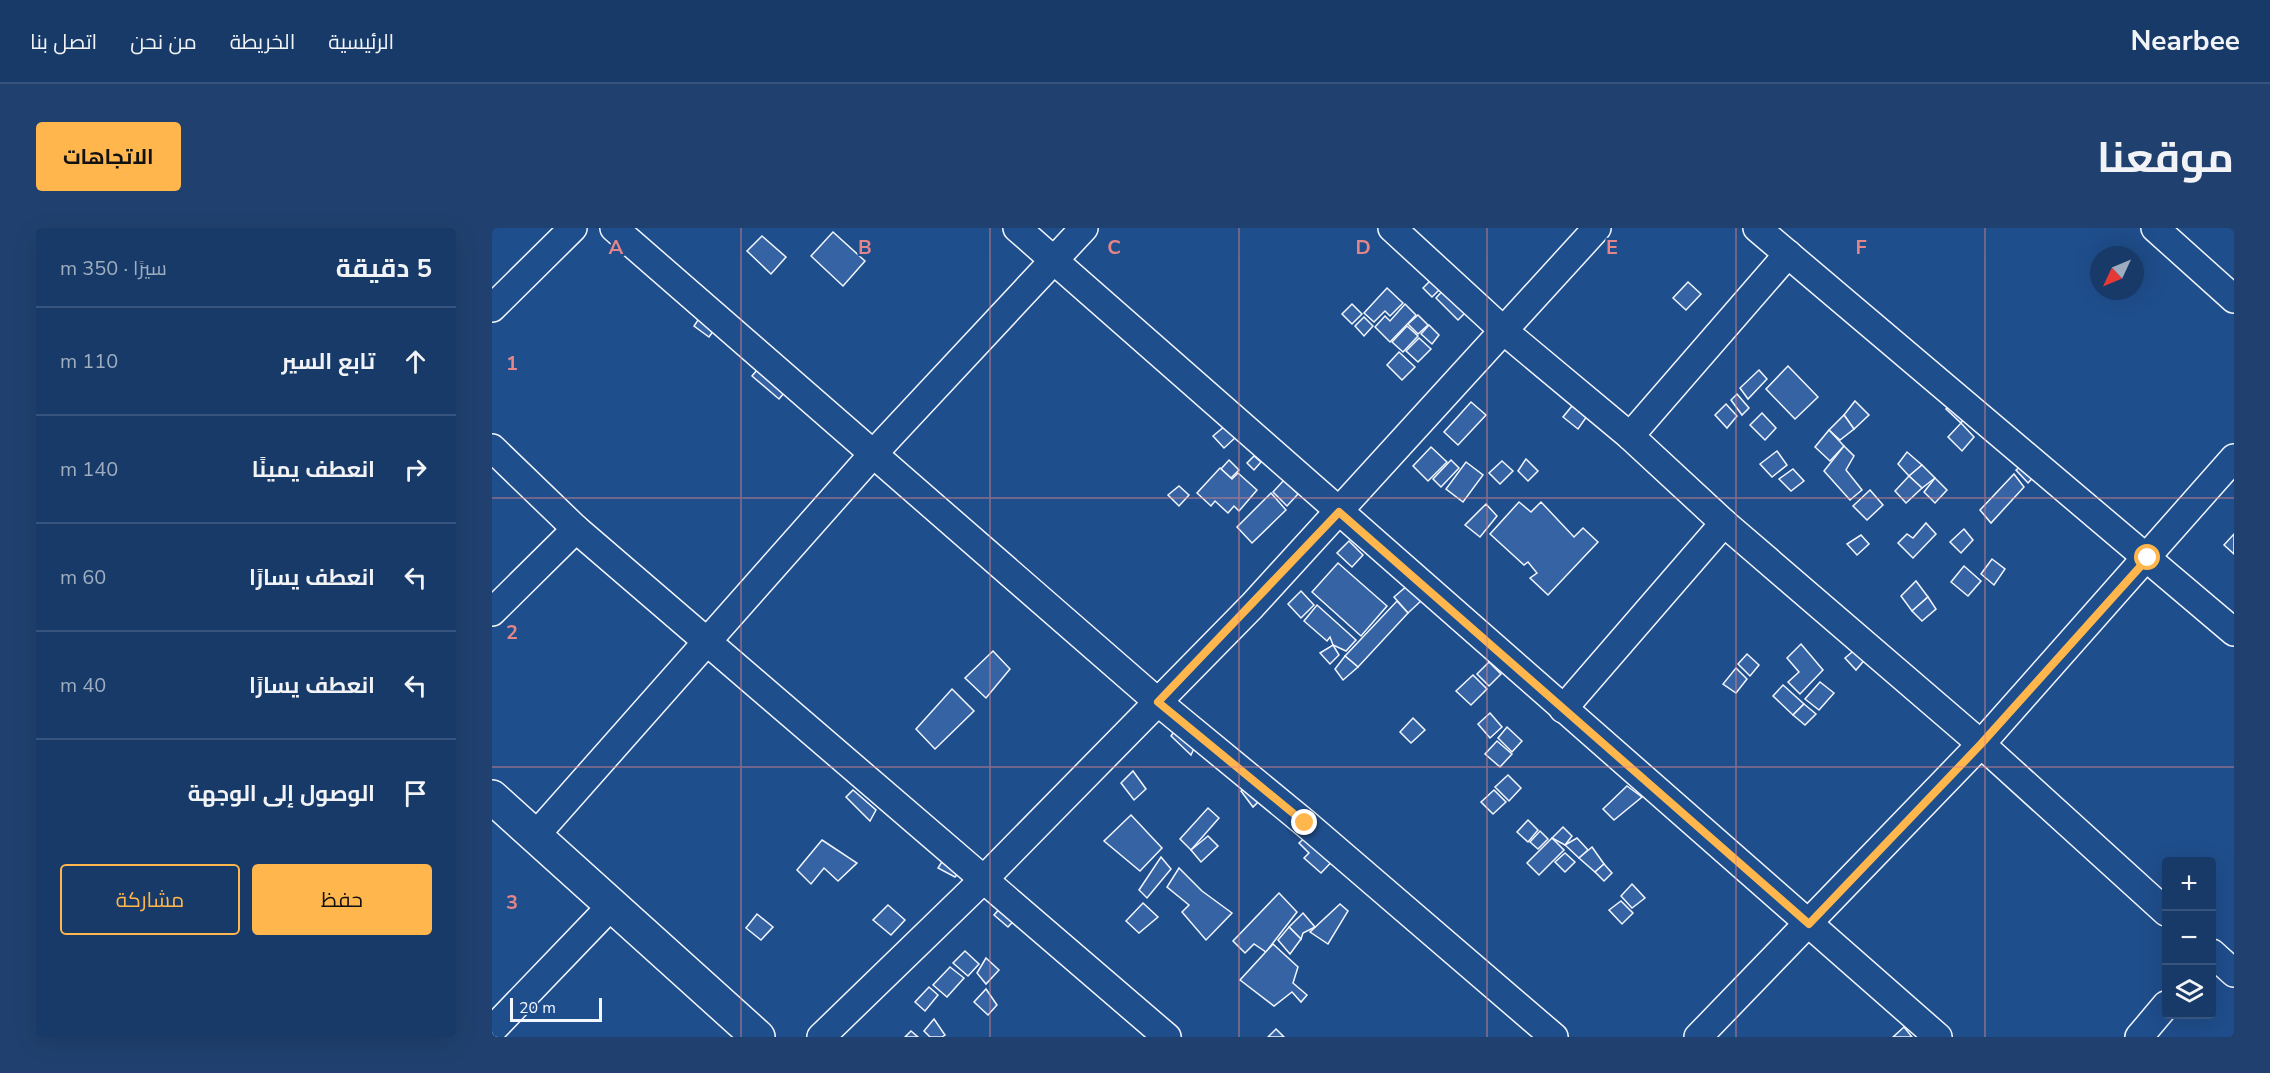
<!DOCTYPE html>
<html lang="ar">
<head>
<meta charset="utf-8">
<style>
  body { margin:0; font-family:"Nunito Sans",Cairo,sans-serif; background:#20416f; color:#f1f3f6; direction:rtl }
  .controls { position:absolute; right:18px; bottom:18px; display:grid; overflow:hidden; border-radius:6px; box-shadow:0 6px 24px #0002 }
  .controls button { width:54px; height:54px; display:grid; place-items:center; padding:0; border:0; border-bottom:2px solid #36547d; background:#173a69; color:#f1f3f6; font:30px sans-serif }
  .compass { position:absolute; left:1598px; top:18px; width:54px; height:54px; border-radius:50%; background:#173a69; box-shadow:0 6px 24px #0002; rotate:226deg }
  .scale { position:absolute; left:18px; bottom:15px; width:92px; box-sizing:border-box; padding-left:6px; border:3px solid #f2f6ff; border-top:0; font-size:16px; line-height:21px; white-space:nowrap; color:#f2f6ff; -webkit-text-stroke:4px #1f4e8c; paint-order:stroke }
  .stop { position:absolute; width:18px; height:18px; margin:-14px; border:4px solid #ffb74d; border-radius:50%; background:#fff }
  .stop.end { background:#ffb74d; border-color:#fff; box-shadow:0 2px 6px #0008 }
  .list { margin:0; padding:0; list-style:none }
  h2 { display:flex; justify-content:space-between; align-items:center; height:78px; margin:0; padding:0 24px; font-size:26px }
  h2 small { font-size:20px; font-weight:400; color:#9eadc0 }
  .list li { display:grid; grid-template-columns:39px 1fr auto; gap:18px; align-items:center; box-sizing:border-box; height:108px; padding:0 24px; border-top:2px solid #36547d }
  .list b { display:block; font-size:22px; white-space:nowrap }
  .list em { font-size:20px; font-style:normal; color:#9eadc0 }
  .actions { display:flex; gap:12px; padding:18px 24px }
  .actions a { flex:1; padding:14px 0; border:2px solid #ffb74d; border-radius:6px; text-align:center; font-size:21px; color:#ffb74d }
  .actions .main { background:#ffb74d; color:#111 }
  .icon { flex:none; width:33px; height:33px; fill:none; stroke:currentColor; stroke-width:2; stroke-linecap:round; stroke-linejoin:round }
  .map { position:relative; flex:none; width:1742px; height:809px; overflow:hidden; direction:ltr; border-radius:6px }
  header { display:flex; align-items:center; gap:36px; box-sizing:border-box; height:84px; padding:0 30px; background:#173a69; border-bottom:2px solid #36547d }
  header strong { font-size:28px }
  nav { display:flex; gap:33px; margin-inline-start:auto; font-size:21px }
  .intro { display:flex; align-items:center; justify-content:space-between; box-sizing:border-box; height:144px; padding:0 36px }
  h1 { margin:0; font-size:42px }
  .button { padding:15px 27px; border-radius:6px; background:#ffb74d; color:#111; font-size:21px; font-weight:700 }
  main { display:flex; gap:36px; padding:0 36px }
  aside { flex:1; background:#173a69; border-radius:6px; box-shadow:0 6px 24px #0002 }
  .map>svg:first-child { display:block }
</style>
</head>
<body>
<header>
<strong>Nearbee</strong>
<nav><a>الرئيسية</a><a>الخريطة</a><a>من نحن</a><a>اتصل بنا</a></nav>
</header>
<div class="intro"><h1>موقعنا</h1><a class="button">الاتجاهات</a></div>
<main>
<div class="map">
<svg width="1742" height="809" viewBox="0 0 1742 809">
  <rect width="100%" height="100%" fill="#1f4e8c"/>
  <!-- building -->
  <g fill="#3563a3" stroke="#f2f6ff" stroke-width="1.5">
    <polygon points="341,4 373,33 351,58 319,28"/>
    <polygon points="270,8 294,29 279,46 255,23"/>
    <polygon points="939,52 948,61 940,69 931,60"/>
    <polygon points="1196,54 1209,66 1194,82 1181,70"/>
    <polygon points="895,60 911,75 898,88 893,83 882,94 872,85"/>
    <polygon points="953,60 976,82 966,92 944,70"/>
    <polygon points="860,76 870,86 860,96 850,86"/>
    <polygon points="913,76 924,87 898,114 883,99 893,88 898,93"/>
    <polygon points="212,83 228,94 217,109 202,98"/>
    <polygon points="926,87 936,97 926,106 916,96"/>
    <polygon points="872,89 881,98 872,108 863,98"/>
    <polygon points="937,97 947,107 940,116 929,106"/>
    <polygon points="915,98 926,108 911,124 900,114"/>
    <polygon points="927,110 939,121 926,134 914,123"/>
    <polygon points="907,124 923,139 910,152 895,137"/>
    <polygon points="270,136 297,159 287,171 260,148"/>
    <polygon points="1296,138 1326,169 1303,191 1274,161"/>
    <polygon points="1267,142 1275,151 1256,171 1248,160"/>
    <polygon points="1245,166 1257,180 1250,187 1239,172"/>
    <polygon points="1084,173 1098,184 1086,201 1071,189"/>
    <polygon points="1363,173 1377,187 1362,201 1352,187"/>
    <polygon points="1462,173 1476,184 1469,195 1454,181"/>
    <polygon points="979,174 994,187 966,217 952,204"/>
    <polygon points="1234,176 1245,188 1235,200 1223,187"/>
    <polygon points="1270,185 1284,200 1273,212 1258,197"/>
    <polygon points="1352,187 1362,201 1348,212 1337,202"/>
    <polygon points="1469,195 1482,209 1470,223 1456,209"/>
    <polygon points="733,198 744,209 732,220 721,208"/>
    <polygon points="1337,202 1352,218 1338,233 1323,219"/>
    <polygon points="1352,218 1362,228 1354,242 1370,262 1358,272 1332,243"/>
    <polygon points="939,219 955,234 936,253 921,238"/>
    <polygon points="1285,223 1295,237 1280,249 1268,236"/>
    <polygon points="1415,224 1430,237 1417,248 1406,236"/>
    <polygon points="762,228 769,234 762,242 755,235"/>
    <polygon points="1034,231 1046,243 1036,253 1026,243"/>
    <polygon points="737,232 747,242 739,250 729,241"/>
    <polygon points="959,232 967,240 949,259 941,251"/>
    <polygon points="1010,233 1021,243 1008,256 997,245"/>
    <polygon points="974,234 991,247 971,274 954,261"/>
    <polygon points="1535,234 1546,244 1536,255 1524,242"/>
    <polygon points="1430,237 1443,250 1430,260 1417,248"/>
    <polygon points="728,240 740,251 746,245 765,262 747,283 742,278 736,285 723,273 719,278 705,265"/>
    <polygon points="1301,241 1312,253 1299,263 1287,251"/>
    <polygon points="1522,246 1532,259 1499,295 1488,282"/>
    <polygon points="1417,248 1430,260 1414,275 1403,263"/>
    <polygon points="1443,250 1455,262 1443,275 1432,264"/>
    <polygon points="792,252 806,266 795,278 781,264"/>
    <polygon points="687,258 697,267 687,278 676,267"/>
    <polygon points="1378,262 1391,277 1375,292 1361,278"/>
    <polygon points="779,265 794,282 760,315 745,299"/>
    <polygon points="1027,274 1039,284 1049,274 1082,309 1091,300 1106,314 1056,367 1038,350 1045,345 1036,334 1032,337 998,306"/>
    <polygon points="994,276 1005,288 988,309 973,297"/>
    <polygon points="1434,295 1444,306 1421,330 1406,315 1415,306 1421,310"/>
    <polygon points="1472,301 1481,312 1469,325 1458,314"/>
    <polygon points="1742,306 1742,326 1732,317"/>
    <polygon points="1369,307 1377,316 1365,327 1355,316"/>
    <polygon points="857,313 871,327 860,339 845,325"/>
    <polygon points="1500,331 1513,341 1502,357 1489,346"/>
    <polygon points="846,335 895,378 869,408 820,364"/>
    <polygon points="1472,338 1489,353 1476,368 1459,354"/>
    <polygon points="1424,353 1436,369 1420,383 1409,368"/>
    <polygon points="916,357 930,372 916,385 902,369"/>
    <polygon points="809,363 822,377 809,390 796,376"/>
    <polygon points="1436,369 1444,381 1430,393 1420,383"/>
    <polygon points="905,373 916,385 866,439 853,428"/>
    <polygon points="825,377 864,412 854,423 841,417 838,409 835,413 812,393"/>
    <polygon points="1309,416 1331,442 1308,466 1296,454 1307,444 1295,430"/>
    <polygon points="841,417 847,427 838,436 828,425"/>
    <polygon points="1365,420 1375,429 1364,442 1353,430"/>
    <polygon points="501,423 518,441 494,470 473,450"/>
    <polygon points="1255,426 1267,437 1258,448 1246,436"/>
    <polygon points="853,428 866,439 851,452 843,441"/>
    <polygon points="997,434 1009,446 997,458 985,446"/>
    <polygon points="1244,440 1255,451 1244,465 1231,456"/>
    <polygon points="981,447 995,461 979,477 964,463"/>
    <polygon points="1328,454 1342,465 1327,482 1313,471"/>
    <polygon points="1291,457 1312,476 1301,487 1281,468"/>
    <polygon points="460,461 482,483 443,521 424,501"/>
    <polygon points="1312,476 1324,486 1313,497 1301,487"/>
    <polygon points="998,485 1010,499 998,510 986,496"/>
    <polygon points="921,490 933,502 919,515 908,504"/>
    <polygon points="687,497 704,516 699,527 679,508"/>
    <polygon points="1015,499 1030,513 1020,524 1006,510"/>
    <polygon points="1005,513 1020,526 1008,539 993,526"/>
    <polygon points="641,543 654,561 642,572 629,555"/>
    <polygon points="1016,547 1029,560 1017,573 1003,559"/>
    <polygon points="757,556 772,568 761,579 749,563"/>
    <polygon points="1135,558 1150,569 1122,592 1111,581"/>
    <polygon points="361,562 384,582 378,593 354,569"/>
    <polygon points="1002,562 1014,574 1001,586 989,574"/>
    <polygon points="716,580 727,590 699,622 688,611"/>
    <polygon points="639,587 670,620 648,643 612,613"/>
    <polygon points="1036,592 1046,602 1036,614 1025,604"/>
    <polygon points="826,598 851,622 829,645 812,630 817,625 807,615"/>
    <polygon points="1071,599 1080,608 1073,617 1060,610"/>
    <polygon points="1048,603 1056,611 1046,621 1038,614"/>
    <polygon points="716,608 726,618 709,634 699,622"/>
    <polygon points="1060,610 1072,622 1047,647 1035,635"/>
    <polygon points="1085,610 1096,622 1087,630 1073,617"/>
    <polygon points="330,612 365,635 346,653 332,640 319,656 305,642"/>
    <polygon points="1100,619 1112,636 1103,644 1087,630"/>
    <polygon points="1073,625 1083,634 1073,644 1063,634"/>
    <polygon points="453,629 471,640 463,649 446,640"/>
    <polygon points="669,629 679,641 655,670 647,662"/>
    <polygon points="1112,636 1120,645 1112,653 1103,644"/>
    <polygon points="687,640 710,663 740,685 714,712 690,684 697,677 675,659"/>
    <polygon points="1140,656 1153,670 1140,680 1129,668"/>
    <polygon points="787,665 805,684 774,724 762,716 753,725 741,713"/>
    <polygon points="1129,673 1141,685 1130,696 1117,682"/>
    <polygon points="513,675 531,683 516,699 502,687"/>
    <polygon points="651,675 666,689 647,705 634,693"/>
    <polygon points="848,676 856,683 836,716 818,704"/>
    <polygon points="396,677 413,692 399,707 381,692"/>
    <polygon points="811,685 823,699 811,705 809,711 797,699"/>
    <polygon points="265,686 281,699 269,712 254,700"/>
    <polygon points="797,699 809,711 798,726 786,712"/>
    <polygon points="781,716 806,739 801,755 815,767 809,774 800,764 782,778 748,752"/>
    <polygon points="473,723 487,736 476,748 461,735"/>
    <polygon points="494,730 507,742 494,756 485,745"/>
    <polygon points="458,739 472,750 455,769 441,757"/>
    <polygon points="437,759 446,767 433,783 423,774"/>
    <polygon points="494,761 505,777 496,787 482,774"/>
    <polygon points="442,791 453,807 450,809 438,809 432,803"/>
    <polygon points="1412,799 1420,809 1401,809"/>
    <polygon points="784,801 792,809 776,809"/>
    <polygon points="419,803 426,809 413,809"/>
  </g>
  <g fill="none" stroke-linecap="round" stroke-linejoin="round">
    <defs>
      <g id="street">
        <polyline points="122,0 666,474 813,595 1062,809"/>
        <polyline points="525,0 1446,809"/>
        <polyline points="900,0 1012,103 1138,208 1232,295 1489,516 1674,684"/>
        <polyline points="1265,0 1742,404"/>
        <polyline points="1663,0 1742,71"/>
        <polyline points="0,80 81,0"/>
        <polyline points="1138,208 1296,26"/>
        <polyline points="0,220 84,301 675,809"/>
        <polyline points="0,384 84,301"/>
        <polyline points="1071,481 1232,295"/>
        <polyline points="43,608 381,226 592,0"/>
        <polyline points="1720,725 1742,745"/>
        <polyline points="0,802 120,677"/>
        <polyline points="329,809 493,650 760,378 1105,0"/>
        <polyline points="1206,809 1489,516 1742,230"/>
        <polyline points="1647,809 1674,777"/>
      </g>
      <polyline id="secondary" points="0,569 266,809"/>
    </defs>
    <!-- street casing -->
    <use href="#street" stroke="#f2f6ff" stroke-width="30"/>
    <!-- secondary casing -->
    <use href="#secondary" stroke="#f2f6ff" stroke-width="36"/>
    <!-- street -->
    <use href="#street" stroke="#1f4e8c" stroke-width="27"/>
    <!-- secondary -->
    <use href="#secondary" stroke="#1f4e8c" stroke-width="33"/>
  </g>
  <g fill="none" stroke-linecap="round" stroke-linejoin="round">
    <!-- route -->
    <polyline stroke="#ffb74d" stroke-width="8" points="813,595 666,474 847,284 1317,696 1489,516 1656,330"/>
  </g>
  <!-- grid -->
  <path fill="none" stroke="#e38589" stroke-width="1.5" stroke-opacity="0.55" d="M249,0v809M498,0v809M747,0v809M995,0v809M1244,0v809M1493,0v809M0,270h1742M0,539h1742"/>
  <g font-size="20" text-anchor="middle" font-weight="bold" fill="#e38589" stroke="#1f4e8c" stroke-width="4.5" stroke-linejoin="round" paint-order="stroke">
    <text x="124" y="26">A</text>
    <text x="373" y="26">B</text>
    <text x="622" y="26">C</text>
    <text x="871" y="26">D</text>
    <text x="1120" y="26">E</text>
    <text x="1369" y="26">F</text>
    <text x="20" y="142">1</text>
    <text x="20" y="411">2</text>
    <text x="20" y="681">3</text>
  </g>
</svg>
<div class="controls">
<button>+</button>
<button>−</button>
<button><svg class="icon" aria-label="layers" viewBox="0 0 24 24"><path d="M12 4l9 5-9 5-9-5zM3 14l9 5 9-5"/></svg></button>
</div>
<svg class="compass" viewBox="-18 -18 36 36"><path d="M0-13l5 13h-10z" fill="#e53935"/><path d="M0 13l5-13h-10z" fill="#9eadc0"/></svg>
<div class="scale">20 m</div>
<div class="stop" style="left:1656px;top:330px"></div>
<div class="stop end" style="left:813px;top:595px"></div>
</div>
<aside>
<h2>5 دقيقة<small>سيرًا · 350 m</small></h2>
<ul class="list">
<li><svg class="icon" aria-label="ahead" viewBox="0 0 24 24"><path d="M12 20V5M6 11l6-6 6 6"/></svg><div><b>تابع السير</b></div><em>110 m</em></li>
<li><svg class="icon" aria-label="right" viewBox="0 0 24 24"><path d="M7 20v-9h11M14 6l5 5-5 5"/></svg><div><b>انعطف يمينًا</b></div><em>140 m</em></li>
<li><svg class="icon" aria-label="left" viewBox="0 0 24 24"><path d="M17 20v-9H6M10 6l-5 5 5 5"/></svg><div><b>انعطف يسارًا</b></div><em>60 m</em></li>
<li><svg class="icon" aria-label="left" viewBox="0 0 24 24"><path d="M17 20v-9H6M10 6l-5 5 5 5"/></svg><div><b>انعطف يسارًا</b></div><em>40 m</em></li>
<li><svg class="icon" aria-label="arrive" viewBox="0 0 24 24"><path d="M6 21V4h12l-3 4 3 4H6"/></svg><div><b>الوصول إلى الوجهة</b></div></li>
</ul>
<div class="actions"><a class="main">حفظ</a><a>مشاركة</a></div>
</aside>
</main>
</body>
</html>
